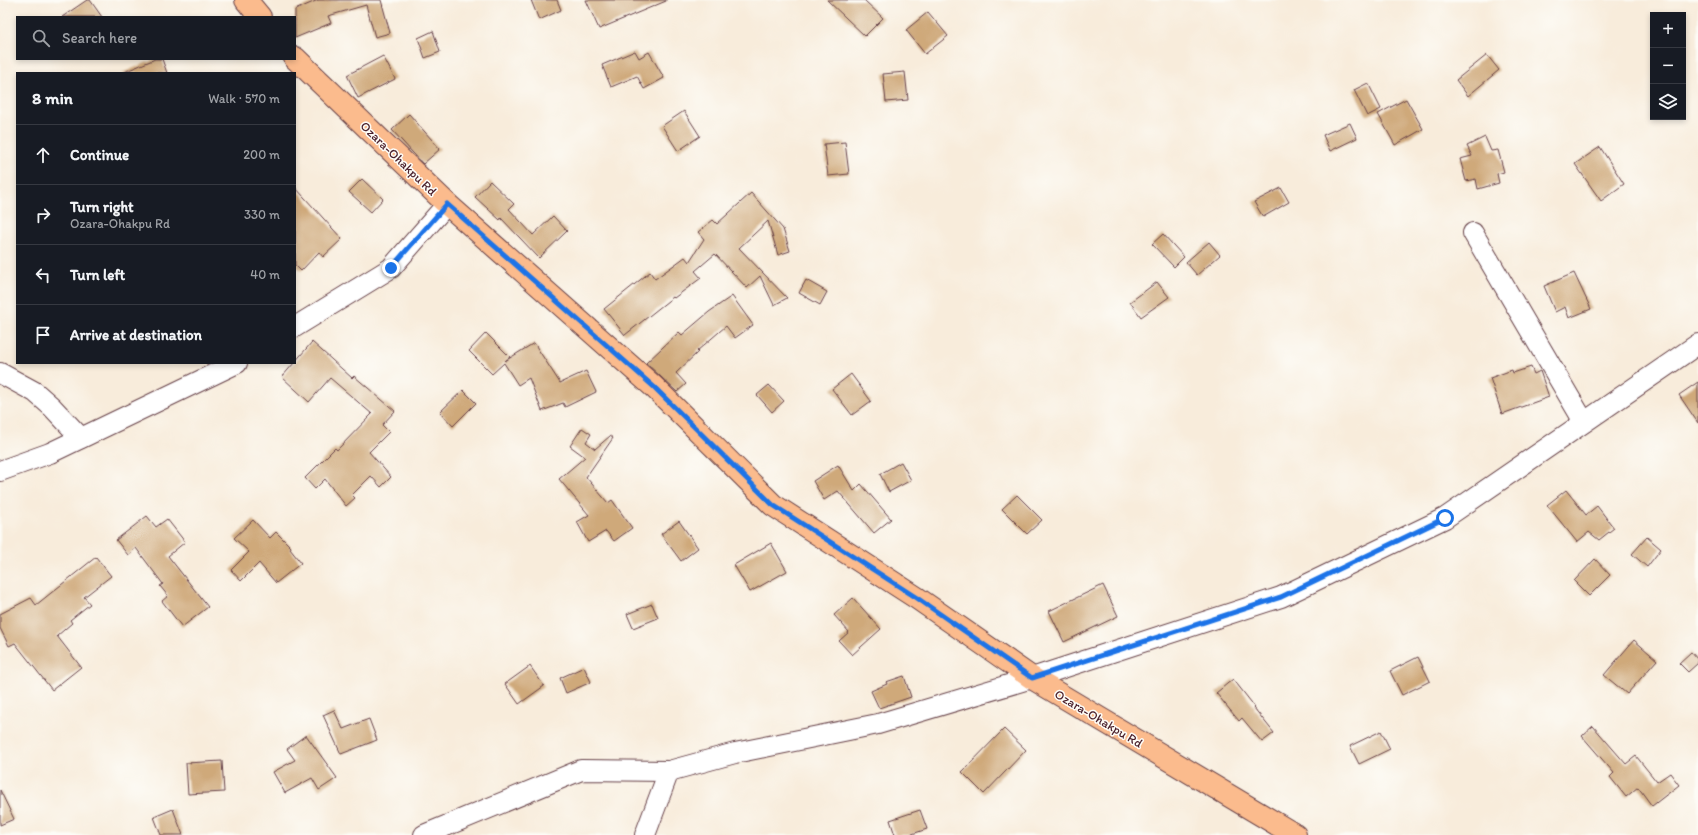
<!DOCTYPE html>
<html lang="en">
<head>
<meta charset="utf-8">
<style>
  body { margin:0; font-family:Itim,sans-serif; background:#242831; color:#f1f3f6 }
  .controls { position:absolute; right:12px; top:12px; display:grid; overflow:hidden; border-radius:0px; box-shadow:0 2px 6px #0003 }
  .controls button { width:36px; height:36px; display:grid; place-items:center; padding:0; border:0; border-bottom:1px solid #363941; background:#171b24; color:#f1f3f6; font:20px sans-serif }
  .stop { position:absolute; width:12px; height:12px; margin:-9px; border:3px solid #1a73e8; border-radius:50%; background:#fff }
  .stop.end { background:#1a73e8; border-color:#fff; box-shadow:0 1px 4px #0008 }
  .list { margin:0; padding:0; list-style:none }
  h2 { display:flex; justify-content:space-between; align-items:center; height:52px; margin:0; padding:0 16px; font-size:17px }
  h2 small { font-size:13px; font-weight:400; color:#9ea1a6 }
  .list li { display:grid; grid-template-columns:26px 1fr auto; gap:12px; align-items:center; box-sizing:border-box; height:60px; padding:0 16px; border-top:1px solid #363941 }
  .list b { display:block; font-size:15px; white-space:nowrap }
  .list p { margin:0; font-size:13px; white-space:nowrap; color:#9ea1a6 }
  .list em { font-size:13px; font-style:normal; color:#9ea1a6 }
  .icon { flex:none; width:22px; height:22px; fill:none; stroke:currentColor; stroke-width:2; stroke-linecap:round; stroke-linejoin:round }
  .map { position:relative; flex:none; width:1698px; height:835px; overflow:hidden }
  .search { position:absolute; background:#171b24; box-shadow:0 2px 6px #0003; left:16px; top:16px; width:280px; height:44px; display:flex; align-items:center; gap:10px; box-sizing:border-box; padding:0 14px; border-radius:0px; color:#9ea1a6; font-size:15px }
  .panel { position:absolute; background:#171b24; box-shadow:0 2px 6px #0003; left:16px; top:72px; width:280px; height:292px; border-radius:0px }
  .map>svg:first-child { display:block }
</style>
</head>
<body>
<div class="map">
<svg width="1698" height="835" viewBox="0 0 1698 835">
  <rect width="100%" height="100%" fill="#fdfcf7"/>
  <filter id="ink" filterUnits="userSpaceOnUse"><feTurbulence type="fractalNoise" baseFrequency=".025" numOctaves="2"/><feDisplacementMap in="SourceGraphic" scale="8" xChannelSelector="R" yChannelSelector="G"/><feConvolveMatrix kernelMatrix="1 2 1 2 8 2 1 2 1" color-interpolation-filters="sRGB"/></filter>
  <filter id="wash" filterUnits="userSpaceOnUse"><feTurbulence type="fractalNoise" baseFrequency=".012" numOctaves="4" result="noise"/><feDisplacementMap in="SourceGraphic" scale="16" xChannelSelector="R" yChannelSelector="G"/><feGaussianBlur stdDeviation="0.9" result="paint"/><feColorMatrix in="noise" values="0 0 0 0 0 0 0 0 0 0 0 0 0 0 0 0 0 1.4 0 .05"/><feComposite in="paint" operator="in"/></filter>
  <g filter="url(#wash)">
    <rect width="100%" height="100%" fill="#f8ecdb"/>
    <g id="blocks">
      <!-- building -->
      <g fill="#cfa97a">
        <polygon points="87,0 90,0 102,17 62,17"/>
        <polygon points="318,0 381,0 390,33 375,37 366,5 328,16 331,23 295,38 295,10"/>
        <polygon points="531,0 557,0 561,10 539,20"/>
        <polygon points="586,0 666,0 666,1 599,29"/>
        <polygon points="827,0 864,0 883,18 865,36"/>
        <polygon points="928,12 948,36 925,54 906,30"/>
        <polygon points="433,31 440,52 425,58 418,38"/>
        <polygon points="635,51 639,58 649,52 664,78 644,89 637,76 611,87 602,65"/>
        <polygon points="1487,55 1499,70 1468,96 1456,80"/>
        <polygon points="383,56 395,79 358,98 347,75"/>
        <polygon points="155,59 162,59 167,73 122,73"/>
        <polygon points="905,72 908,100 886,102 883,74"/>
        <polygon points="1368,83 1381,109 1367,116 1354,90"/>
        <polygon points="1406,99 1423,129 1395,145 1378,114"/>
        <polygon points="684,111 700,136 678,151 662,126"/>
        <polygon points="409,114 440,149 423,164 392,130"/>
        <polygon points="1350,123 1357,138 1330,151 1323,135"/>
        <polygon points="1485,137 1491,151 1498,150 1504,172 1497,174 1499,183 1478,189 1476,179 1466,181 1460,159 1472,156 1467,146"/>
        <polygon points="845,142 849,174 828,176 824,144"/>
        <polygon points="1600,147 1624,184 1601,201 1575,164"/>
        <polygon points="362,179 383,199 371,212 349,192"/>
        <polygon points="490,181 514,204 509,209 533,235 553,216 567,231 539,258 501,218 500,220 475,197"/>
        <polygon points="295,187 342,239 323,257 319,252 301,271 295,265"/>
        <polygon points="1281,188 1289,202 1263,217 1254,202"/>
        <polygon points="751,193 783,229 790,251 778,255 768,221 739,248 787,298 774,305 760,276 747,288 715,254 695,271 701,278 674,298 673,297 625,335 604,309 650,272 655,279 685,257 689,262 704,239 698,232 713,220 717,224"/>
        <polygon points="1163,234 1184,257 1174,267 1152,244"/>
        <polygon points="1209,242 1220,255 1197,275 1186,262"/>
        <polygon points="1574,273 1591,309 1569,318 1565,307 1555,312 1544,286"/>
        <polygon points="806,280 827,292 820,305 799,293"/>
        <polygon points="1157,282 1169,297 1141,317 1130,302"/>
        <polygon points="732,296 753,325 735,338 726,326 697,351 698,352 676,373 686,384 677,392 646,363 679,332 682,335 709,312"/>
        <polygon points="486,333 510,357 505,361 534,343 560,383 586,371 596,392 565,407 563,403 542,411 529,378 518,385 504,363 492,374 469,351"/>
        <polygon points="312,342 352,378 354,376 395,411 382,425 389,432 369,452 391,477 381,487 371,476 352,495 355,498 346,506 325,479 315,489 305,478 335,448 337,450 372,414 330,378 309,402 282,377"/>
        <polygon points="1531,367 1534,374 1540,371 1549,397 1502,414 1490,378 1512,370 1513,373"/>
        <polygon points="851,374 871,401 852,415 832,389"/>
        <polygon points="1698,382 1698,423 1679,395"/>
        <polygon points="769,385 784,401 772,412 757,395"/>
        <polygon points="463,390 476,403 453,426 440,412"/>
        <polygon points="582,428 591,434 586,442 595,449 610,436 613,438 586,477 608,503 612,500 632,528 614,541 606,531 588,542 577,522 589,515 559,479 585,457 570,446"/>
        <polygon points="901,462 911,480 889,492 880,474"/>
        <polygon points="838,465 854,491 861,484 891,519 874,533 838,491 824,500 813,481"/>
        <polygon points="1566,490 1586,515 1597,506 1614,528 1599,540 1589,532 1577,542 1547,505"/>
        <polygon points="1017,495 1042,520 1027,534 1002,509"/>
        <polygon points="147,516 156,527 167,519 185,542 168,556 208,607 182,627 162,601 168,596 160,586 163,584 136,548 128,555 116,540"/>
        <polygon points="253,520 270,538 276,532 291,547 290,549 301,563 276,583 259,563 241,581 231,570 249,552 234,538"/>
        <polygon points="679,521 698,548 681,561 661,534"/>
        <polygon points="1647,537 1661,549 1647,567 1632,554"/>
        <polygon points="771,543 787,571 750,592 734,565"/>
        <polygon points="96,557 111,576 84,597 90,604 70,620 72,623 57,636 81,667 52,690 15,643 9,646 0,628 0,614 31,598 36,605"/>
        <polygon points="1595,559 1610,575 1589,596 1574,581"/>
        <polygon points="1103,585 1118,616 1064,642 1049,611"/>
        <polygon points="853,598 881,629 852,655 839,641 849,632 834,615"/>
        <polygon points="652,604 658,618 633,628 627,614"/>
        <polygon points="1634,640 1657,660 1627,694 1604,675"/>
        <polygon points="1691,652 1698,660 1698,663 1688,672 1679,663"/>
        <polygon points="1418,657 1430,681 1402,695 1390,671"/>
        <polygon points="530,666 544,686 519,704 505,684"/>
        <polygon points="584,667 591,682 566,693 560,678"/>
        <polygon points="904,676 911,697 879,708 871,691 887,684 886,682"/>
        <polygon points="1233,679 1255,707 1254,708 1274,733 1262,742 1242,718 1239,721 1216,693"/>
        <polygon points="334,710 343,729 369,719 377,740 341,754 323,715"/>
        <polygon points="1593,726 1626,764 1636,756 1657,782 1670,773 1679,785 1652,806 1638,787 1626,797 1610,777 1614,773 1582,736"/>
        <polygon points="1004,729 1026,750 984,794 962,772"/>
        <polygon points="1381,731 1390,749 1359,764 1350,746"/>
        <polygon points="306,735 337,778 319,790 312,778 285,793 273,772 295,760 287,749"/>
        <polygon points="222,761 224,792 188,794 186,763"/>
        <polygon points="0,790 14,819 0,825"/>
        <polygon points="173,809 183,835 161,835 154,817"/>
        <polygon points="920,810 927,829 909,835 895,835 890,820"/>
      </g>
    </g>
  </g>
  <g filter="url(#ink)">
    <use href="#blocks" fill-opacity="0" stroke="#643e45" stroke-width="1"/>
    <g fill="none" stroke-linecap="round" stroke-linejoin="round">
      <defs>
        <g id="minor">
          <polyline points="1473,233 1584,422"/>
          <polyline points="295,327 391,268 447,204"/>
          <polyline points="0,373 35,392 52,407 81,438"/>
          <polyline points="0,471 50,453 237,363"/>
          <polyline points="424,835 581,770 669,771 735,753 878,724 1032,678 1281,597 1445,518 1698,344"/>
          <polyline points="645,835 669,771"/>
        </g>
        <g id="major">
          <polyline points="246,0 260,17"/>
          <polyline points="295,58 447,204 654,387 773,505 917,598 1032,678 1295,835"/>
        </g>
      </defs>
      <!-- minor casing -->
      <use href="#minor" stroke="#643e45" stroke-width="22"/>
      <!-- major casing -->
      <use href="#major" stroke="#643e45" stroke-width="24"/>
      <!-- minor -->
      <use href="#minor" stroke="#fff" stroke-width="20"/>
      <!-- major -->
      <use href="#major" stroke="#fbbb8d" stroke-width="22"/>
    </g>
  </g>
  <g fill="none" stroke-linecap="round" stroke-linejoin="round" filter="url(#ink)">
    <!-- route -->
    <polyline stroke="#1a73e8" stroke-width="5" points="391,268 447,204 654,387 773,505 917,598 1032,678 1281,597 1445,518"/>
  </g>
  <g text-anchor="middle" stroke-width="3" stroke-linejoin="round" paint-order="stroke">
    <!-- street labels -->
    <g font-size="13" fill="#4a1f2b" stroke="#fdfcf7">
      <text transform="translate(399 158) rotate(44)" y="5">Ozara-Ohakpu Rd</text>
      <text transform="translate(1099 718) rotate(31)" y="5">Ozara-Ohakpu Rd</text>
    </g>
  </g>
</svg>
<div class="controls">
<button>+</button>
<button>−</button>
<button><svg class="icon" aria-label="layers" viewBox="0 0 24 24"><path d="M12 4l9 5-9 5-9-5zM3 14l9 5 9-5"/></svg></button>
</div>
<div class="stop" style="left:1445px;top:518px"></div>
<div class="stop end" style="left:391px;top:268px"></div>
<div class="search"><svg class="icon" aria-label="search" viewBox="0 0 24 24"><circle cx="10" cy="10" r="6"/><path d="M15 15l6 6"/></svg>Search here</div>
<section class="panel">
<h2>8 min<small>Walk · 570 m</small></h2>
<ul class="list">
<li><svg class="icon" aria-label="ahead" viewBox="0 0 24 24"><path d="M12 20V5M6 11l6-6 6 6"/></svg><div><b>Continue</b></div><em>200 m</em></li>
<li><svg class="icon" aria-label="right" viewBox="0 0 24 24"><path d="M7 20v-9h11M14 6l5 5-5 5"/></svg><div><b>Turn right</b><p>Ozara-Ohakpu Rd</p></div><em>330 m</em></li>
<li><svg class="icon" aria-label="left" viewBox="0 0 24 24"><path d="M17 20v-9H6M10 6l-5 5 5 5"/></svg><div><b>Turn left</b></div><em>40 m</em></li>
<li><svg class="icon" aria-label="arrive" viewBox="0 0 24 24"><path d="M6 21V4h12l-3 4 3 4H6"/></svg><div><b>Arrive at destination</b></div></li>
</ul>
</section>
</div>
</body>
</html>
